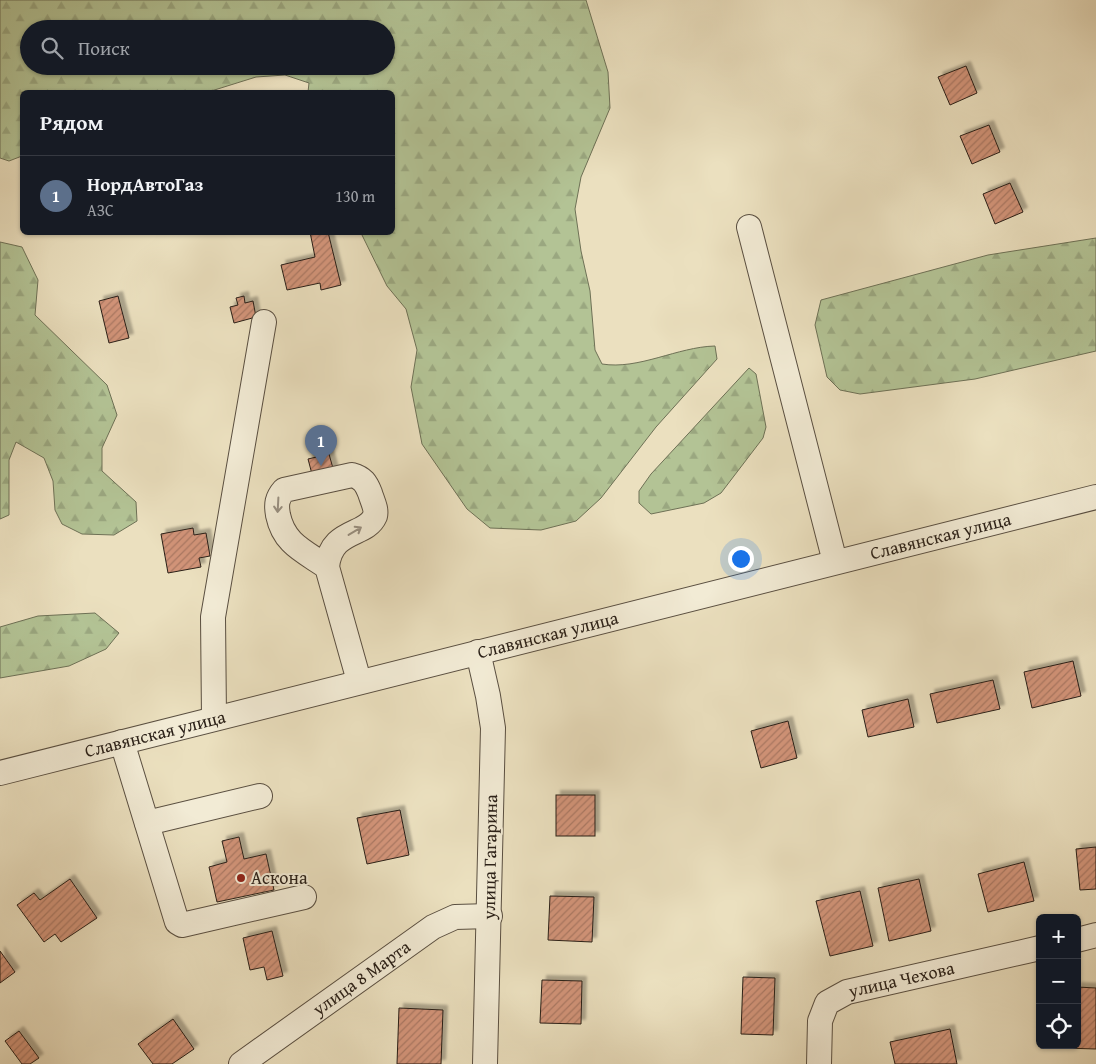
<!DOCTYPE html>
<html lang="ru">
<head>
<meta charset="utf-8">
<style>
  body { margin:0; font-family:"Gentium Book Plus",serif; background:#20242c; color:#f1f3f6 }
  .controls { position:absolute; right:15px; bottom:15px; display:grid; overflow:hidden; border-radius:8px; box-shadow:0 1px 4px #0004 }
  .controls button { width:45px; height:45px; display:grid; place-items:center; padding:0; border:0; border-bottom:1px solid #363941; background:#171b24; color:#f1f3f6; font:25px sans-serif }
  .you { position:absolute; left:740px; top:558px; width:18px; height:18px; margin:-12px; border:4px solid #fff; border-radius:50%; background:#1a73e8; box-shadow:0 0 0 8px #1a73e833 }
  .badge { display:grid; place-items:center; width:32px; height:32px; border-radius:50%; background:#c59692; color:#fff; font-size:16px; font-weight:700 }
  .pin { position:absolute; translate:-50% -41px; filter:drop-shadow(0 1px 2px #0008) }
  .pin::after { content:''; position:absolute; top:26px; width:18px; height:15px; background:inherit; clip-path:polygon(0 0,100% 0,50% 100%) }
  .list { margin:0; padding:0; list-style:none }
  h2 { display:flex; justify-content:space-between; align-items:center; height:65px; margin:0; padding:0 20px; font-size:21px }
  h2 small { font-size:16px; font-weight:400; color:#9ea1a6 }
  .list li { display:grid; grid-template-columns:32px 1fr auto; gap:15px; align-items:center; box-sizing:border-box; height:80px; padding:0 20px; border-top:1px solid #363941 }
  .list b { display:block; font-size:19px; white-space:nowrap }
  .list p { margin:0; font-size:16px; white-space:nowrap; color:#9ea1a6 }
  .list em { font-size:16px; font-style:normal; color:#9ea1a6 }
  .icon { flex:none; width:28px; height:28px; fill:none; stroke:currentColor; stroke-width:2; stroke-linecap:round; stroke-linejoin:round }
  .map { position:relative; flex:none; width:1096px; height:1064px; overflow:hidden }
  .search { position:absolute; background:#171b24; box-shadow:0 1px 4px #0004; left:20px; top:20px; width:375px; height:55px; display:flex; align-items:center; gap:12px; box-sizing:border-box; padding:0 18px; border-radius:28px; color:#9ea1a6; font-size:19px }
  .panel { position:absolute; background:#171b24; box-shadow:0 1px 4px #0004; left:20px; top:90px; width:375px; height:145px; border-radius:8px }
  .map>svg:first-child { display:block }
</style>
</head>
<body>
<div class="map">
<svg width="1096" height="1064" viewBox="0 0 1096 1064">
  <defs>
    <pattern id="forest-firs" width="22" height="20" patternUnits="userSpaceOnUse" patternTransform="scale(1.25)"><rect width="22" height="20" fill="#b3c395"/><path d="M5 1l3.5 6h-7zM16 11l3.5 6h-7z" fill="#9aa780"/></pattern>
    <pattern id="building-hatch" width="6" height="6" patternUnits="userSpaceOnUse" patternTransform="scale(1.25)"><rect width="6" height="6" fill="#d29479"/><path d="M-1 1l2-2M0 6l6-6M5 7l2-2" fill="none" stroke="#aa7862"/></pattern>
    <filter id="shadow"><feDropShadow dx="4.5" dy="-4.5" stdDeviation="1" flood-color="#0004"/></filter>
  </defs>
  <rect width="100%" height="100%" fill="#ebe0bf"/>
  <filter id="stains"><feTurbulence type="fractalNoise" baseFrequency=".004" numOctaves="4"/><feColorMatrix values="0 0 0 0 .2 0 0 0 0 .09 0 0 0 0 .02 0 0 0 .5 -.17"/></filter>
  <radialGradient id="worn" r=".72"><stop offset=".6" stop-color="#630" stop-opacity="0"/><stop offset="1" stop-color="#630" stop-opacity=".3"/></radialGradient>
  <!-- forest -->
  <g fill="url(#forest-firs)" stroke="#6e7156" fill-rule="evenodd">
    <path d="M0,0h586l22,72 2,36 -29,69 -6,32 6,42 9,40 5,59 7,14c37,6 75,-17 113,-18l2,13 -61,68 -55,71 -25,23 -35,9 -51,-2 -23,-19 -45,-65 -11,-57 6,-37 -11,-41 -19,-23 -26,-53 31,-1v-140h-84l1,-9 -24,-8 -29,2 -48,15h-186v64l-13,5 -9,-3zM29,29h357v37h-357z"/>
    <polygon points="1096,238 1096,351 975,379 860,394 840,390 827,377 815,325 821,300 988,255"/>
    <polygon points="0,242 22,247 38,280 35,315 107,385 117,415 102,448 102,471 136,502 137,521 114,535 82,534 62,524 55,510 53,481 44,458 16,442 9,460 9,515 0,519"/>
    <polygon points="749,368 756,374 766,427 763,438 721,493 704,503 651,514 639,503 639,491 651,474"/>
    <polygon points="95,613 119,633 106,649 69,666 0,678 0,627 38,616"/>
  </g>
  <!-- building -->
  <g fill="url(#building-hatch)" stroke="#291f17" filter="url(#shadow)">
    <polygon points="966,66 977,93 950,105 938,77"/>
    <polygon points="989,125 1000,152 972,164 960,136"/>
    <polygon points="1010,183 1023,212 995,224 983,194"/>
    <polygon points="310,232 328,232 341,285 321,290 320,283 287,290 281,265 315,257"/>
    <polygon points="118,296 129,338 109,343 99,301"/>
    <polygon points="244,296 245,303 253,301 256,317 234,323 230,307 238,305 236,298"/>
    <polygon points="329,454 334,472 313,478 308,459"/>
    <polygon points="193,528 194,535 206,533 210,556 199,558 201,567 168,573 161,534"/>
    <polygon points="1073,661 1081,696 1032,708 1024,672"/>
    <polygon points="993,680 1000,709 937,723 930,694"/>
    <polygon points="908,699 914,727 868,737 862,710"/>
    <polygon points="788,721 797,758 761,768 751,731"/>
    <rect x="556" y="795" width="39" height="41"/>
    <polygon points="400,810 409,855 367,864 357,818"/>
    <polygon points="239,837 244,859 266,854 274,890 217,902 209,867 227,862 222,841"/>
    <polygon points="1096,847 1096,889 1080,890 1076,849"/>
    <polygon points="1024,862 1034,901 988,912 978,874"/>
    <polygon points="70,879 97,918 61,942 55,934 44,942 17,905 34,893 40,900"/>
    <polygon points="919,879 931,931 889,941 878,888"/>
    <polygon points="860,891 873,946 830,956 816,901"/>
    <polygon points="550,896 594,897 592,942 548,940"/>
    <polygon points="272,931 283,976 267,980 264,967 250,970 243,938"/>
    <polygon points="0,951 15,972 0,983"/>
    <polygon points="743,977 775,978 773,1035 741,1034"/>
    <polygon points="542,980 582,981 581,1024 540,1023"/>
    <polygon points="1077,987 1096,988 1096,1049 1064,1048 1064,1045 1077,1045"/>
    <polygon points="399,1008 443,1010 441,1064 397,1064"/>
    <polygon points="173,1019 194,1049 172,1064 153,1064 138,1044"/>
    <polygon points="950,1029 957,1064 895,1064 890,1042"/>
    <polygon points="19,1031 39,1058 30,1064 22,1064 5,1041"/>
  </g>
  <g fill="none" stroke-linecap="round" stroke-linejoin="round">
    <defs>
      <g id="minor">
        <polyline points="749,227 835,562"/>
        <path d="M327,567c-23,-16 -43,-23 -49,-52 -2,-11 -1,-17 6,-25l68,-15c11,3 14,8 18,18 2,7 7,16 5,23 -9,21 -44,12 -48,51l32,114"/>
        <polyline points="478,652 488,696 493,728 485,1064"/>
        <polyline points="214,718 213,617 264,322"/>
        <polyline points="122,742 177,922 182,925 304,897"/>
        <path id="s1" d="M0,773l1096,-276"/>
        <polyline points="147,823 260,796"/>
        <polyline points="1077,940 1096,935"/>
        <path id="s2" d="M241,1064l192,-137 22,-10 35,-1"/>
        <path id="s3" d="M819,1064l1,-43 7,-18 20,-11 193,-44"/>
      </g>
    </defs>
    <!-- minor casing -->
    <use href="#minor" stroke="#5a4f41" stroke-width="26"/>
    <!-- minor -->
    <use href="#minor" stroke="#f2ebd5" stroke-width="24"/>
  </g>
  <!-- one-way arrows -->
  <defs><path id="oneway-shaft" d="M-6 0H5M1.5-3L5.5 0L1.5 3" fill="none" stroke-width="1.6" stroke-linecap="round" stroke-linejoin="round" transform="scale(1.25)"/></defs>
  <g stroke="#988f80">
    <use href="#oneway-shaft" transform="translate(278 505) rotate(93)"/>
    <use href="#oneway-shaft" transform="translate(355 531) rotate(-31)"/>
  </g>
  <!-- markers -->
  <circle fill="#8f2418" stroke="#f2ebd5" stroke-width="2" cx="241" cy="878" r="5"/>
  <g text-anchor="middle" stroke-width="4" stroke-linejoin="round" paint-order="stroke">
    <!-- street labels -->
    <g font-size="18" fill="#291f17" stroke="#f2ebd5">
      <text dy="6" stroke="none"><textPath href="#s1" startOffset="970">Славянская улица</textPath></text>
      <text dy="6" stroke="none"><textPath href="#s1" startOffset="565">Славянская улица</textPath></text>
      <text dy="6" stroke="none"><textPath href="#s1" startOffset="160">Славянская улица</textPath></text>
      <text transform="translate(490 857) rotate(-89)" y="6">улица Гагарина</text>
      <text dy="6" stroke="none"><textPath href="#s2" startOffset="148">улица 8 Марта</textPath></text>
      <text dy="6" stroke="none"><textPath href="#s3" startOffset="141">улица Чехова</textPath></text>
    </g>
    <!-- poi labels -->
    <g font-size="18" fill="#291f17" stroke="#f2ebd5" text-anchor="start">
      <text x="251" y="884">Аскона</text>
    </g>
  </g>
  <rect width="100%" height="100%" filter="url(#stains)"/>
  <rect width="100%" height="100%" fill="url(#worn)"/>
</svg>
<div class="controls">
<button>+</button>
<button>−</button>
<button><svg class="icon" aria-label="locate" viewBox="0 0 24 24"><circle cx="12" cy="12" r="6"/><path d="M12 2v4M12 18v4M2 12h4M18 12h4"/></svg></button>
</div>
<div class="you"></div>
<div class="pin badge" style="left:321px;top:466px;background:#5c6f8a">1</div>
<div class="search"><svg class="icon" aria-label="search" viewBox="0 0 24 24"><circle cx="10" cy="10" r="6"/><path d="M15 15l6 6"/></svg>Поиск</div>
<section class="panel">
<h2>Рядом<small></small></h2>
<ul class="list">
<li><span class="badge" style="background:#5c6f8a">1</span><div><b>НордАвтоГаз</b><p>АЗС</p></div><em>130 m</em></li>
</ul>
</section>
</div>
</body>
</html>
